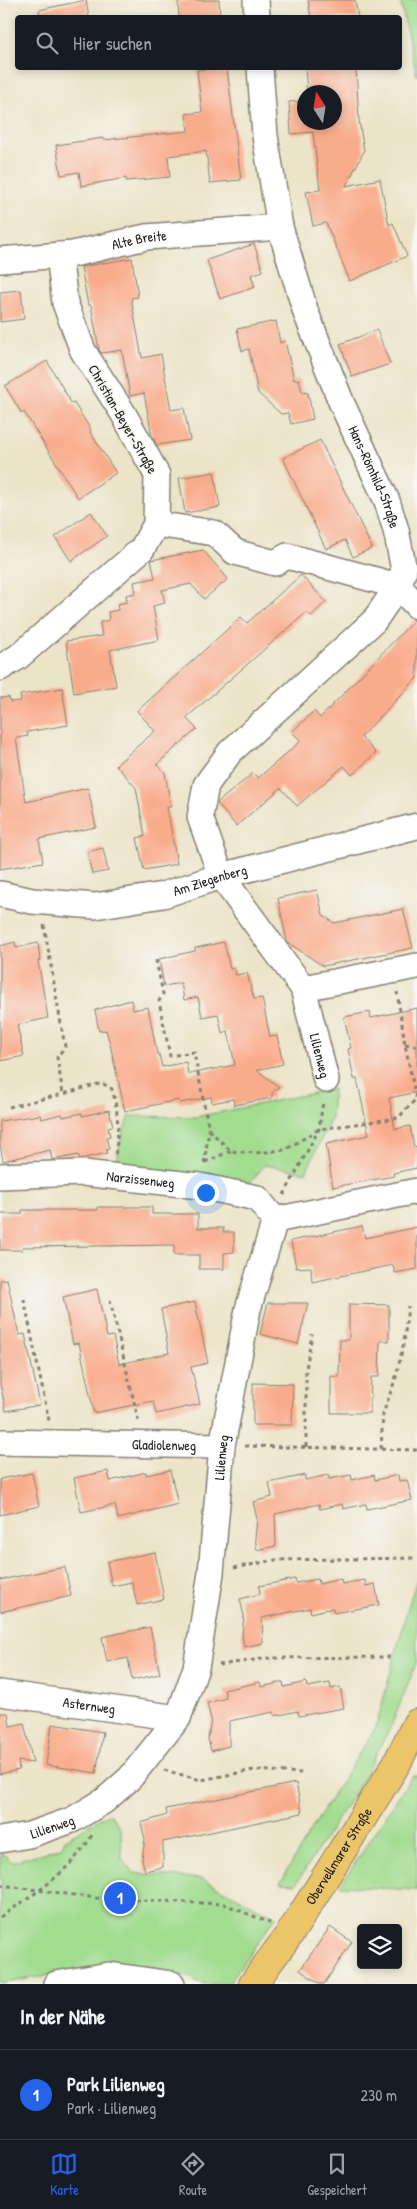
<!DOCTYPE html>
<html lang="de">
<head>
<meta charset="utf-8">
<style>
  body { margin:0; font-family:"Patrick Hand",sans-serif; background:#20242c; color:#f1f3f6 }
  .controls { position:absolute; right:15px; bottom:15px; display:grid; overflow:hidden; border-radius:5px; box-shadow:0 2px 8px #0003 }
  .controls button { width:45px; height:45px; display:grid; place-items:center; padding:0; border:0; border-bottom:1px solid #363941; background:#171b24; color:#f1f3f6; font:25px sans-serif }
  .compass { position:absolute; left:297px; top:85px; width:45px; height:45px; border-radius:50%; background:#171b24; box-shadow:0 2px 8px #0003; rotate:348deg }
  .you { position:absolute; left:205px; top:1192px; width:18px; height:18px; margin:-12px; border:4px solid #fff; border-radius:50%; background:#1a73e8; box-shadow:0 0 0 8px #1a73e833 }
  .badge { display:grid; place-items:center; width:32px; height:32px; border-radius:50%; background:#2563eb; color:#fff; font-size:16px; font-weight:700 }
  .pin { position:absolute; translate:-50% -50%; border:2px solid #fff; box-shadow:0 1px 5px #0006 }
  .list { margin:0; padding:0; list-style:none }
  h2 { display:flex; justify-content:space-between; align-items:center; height:65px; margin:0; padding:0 20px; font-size:21px }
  h2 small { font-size:16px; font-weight:400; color:#9ea1a6 }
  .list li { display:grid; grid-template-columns:32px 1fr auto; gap:15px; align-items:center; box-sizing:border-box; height:90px; padding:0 20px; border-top:1px solid #363941 }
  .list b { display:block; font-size:19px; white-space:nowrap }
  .list p { margin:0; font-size:16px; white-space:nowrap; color:#9ea1a6 }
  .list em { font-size:16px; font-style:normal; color:#9ea1a6 }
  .icon { flex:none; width:28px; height:28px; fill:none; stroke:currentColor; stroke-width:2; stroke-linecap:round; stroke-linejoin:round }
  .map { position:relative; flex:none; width:417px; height:1984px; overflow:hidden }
  .search { position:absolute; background:#171b24; box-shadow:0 2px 8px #0003; left:15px; right:15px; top:15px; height:55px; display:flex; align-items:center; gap:12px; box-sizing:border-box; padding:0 18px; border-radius:5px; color:#9ea1a6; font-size:19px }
  .sheet { height:155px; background:#171b24 }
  nav { display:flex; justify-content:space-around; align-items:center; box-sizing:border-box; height:70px; border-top:1px solid #363941; background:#171b24; font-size:14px; color:#9ea1a6 }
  nav a { display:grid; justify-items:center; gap:2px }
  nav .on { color:#2563eb }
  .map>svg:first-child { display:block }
</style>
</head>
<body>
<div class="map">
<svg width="417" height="1984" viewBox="0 0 417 1984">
  <rect width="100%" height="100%" fill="#f6f6f2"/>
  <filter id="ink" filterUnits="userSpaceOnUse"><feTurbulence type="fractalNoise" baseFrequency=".02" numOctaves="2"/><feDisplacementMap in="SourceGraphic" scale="10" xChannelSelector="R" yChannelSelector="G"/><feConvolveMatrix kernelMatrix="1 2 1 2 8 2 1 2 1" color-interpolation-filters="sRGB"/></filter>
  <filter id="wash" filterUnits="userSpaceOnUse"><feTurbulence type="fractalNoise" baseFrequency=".0096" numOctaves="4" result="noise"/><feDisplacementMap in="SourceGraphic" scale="20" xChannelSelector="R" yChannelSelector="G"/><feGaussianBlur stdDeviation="1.12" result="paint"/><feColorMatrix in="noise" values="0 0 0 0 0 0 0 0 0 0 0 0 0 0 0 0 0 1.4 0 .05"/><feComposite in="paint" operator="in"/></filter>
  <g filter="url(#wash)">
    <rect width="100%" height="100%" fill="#ece4c8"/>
    <!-- green -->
    <g fill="#a1dc8f" stroke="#5e7c56">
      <polygon points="400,0 417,0 417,76"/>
      <polygon points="333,1089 331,1119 306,1172 265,1165 247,1186 115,1169 122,1134 130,1116 196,1117"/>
      <polygon points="417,1579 417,1661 392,1724 362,1780 296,1884 280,1883 324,1809 376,1727 408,1607"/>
      <polygon points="412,1776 417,1776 417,1890 340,1886"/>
      <polygon points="110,1813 121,1830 122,1859 134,1873 202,1879 276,1917 228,1984 203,1984 189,1977 110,1964 0,1984 0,1854 3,1854 12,1862 62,1847 65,1839"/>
    </g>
    <g id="blocks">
      <!-- building -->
      <g fill="#f9ac8c">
        <polygon points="86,0 89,18 40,18 39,10"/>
        <polygon points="198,0 219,0 220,18 179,18 178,2"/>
        <polygon points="308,0 355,0 358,18 311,18"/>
        <polygon points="214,68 227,68 241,180 210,183 206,151 168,156 170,177 126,181 126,178 81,186 79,172 61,175 56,145 103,138 103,140 188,131 186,114 202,112 197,70"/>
        <polygon points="305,68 356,68 359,120 364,151 346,186 380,179 389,225 393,223 407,256 350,281 326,223 313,226 306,192 320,190 313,132 291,134 289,102 304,101 304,122 334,122 334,92 307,92"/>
        <polygon points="254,244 263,271 251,275 255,287 220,299 207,260"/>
        <polygon points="132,258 138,297 131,298 142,358 161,354 171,410 184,408 190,440 157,445 152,436 144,393 130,396 122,350 102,353 99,350 91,305 88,305 81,267"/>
        <polygon points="21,290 24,319 0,322 0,292"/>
        <polygon points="276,321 280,343 285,341 294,380 299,379 302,392 308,393 313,419 291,424 288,413 281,414 258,393 249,349 242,351 237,329"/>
        <polygon points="377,330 390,364 352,377 340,344"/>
        <polygon points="47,361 72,404 74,403 91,430 90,432 116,473 78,498 24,412 22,414 5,386"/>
        <polygon points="320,440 372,548 353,557 345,540 326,549 283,458"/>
        <polygon points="214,472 220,507 185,513 179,478"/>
        <polygon points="91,512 107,536 71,561 55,537"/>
        <polygon points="203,550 228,579 204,599 191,584 162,590 165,603 153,606 159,640 110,650 116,686 74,693 66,641 102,636 100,622 109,620 108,612 118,610 117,604 127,602 126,595 136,593 134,582 155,578 151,560"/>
        <polygon points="301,575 326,602 311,616 307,612 186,718 197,729 157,764 165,773 171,807 167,807 177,864 144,870 137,838 145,836 136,788 116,765 155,731 137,711 241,617 247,623"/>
        <polygon points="414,620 417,620 417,678 361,737 376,753 352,775 344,766 297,806 281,788 236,826 217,803 253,773 258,778 301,741 292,732 314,711 320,718"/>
        <polygon points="62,688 68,725 27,732 28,736 16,738 26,802 88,788 96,827 39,839 43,862 0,869 0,698 9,697 10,702 21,701 20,695"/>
        <polygon points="103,848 108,871 92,874 87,852"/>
        <polygon points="317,890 323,915 334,923 403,909 413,948 323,966 287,942 278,898"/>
        <polygon points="15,942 16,948 38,943 40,960 38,961 48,1018 17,1025 24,1056 0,1061 0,946"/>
        <polygon points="224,942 230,969 234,968 236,975 247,973 254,999 262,998 270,1037 277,1036 283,1064 257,1070 279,1087 272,1093 272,1098 234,1105 233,1099 212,1103 211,1097 180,1103 179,1100 125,1111 110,1044 106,1030 99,1031 95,1010 131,1000 133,1010 148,1007 157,1054 159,1054 162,1067 186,1062 188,1074 235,1065 228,1031 222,1033 218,1014 202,1017 198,997 184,1000 181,983 164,986 159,959 195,951 195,948"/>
        <polygon points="417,1008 417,1092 389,1098 395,1129 410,1126 414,1147 417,1146 417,1168 393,1173 394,1176 333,1187 326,1144 369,1135 357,1079 354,1079 348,1049 351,1048 344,1017 370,1012 371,1018"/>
        <polygon points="109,1110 113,1126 108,1127 110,1136 106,1137 109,1149 106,1150 107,1153 80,1159 78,1155 52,1160 50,1150 3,1161 0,1145 0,1121 40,1115 41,1119 62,1114 63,1117 82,1113 82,1116"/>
        <polygon points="98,1207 152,1207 152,1214 198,1214 198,1228 224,1228 223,1232 234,1232 234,1252 224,1253 224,1269 199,1269 199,1255 174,1255 174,1245 22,1247 22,1250 0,1250 0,1214 22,1214 22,1210 98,1210"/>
        <polygon points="362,1226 365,1238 417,1227 417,1269 395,1273 393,1265 312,1282 311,1267 296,1268 291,1241"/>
        <polygon points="7,1279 19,1335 25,1334 40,1405 6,1411 0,1384 0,1280"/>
        <polygon points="97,1289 107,1337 113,1336 119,1364 169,1353 161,1309 195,1302 208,1363 191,1367 200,1404 156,1414 153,1401 94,1413 79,1343 73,1344 63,1297"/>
        <polygon points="268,1303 308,1303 298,1344 260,1334"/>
        <polygon points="349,1304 389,1305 389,1341 380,1341 379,1377 371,1377 370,1413 331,1413 331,1376 339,1377 340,1340 349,1340"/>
        <polygon points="253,1383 293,1384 292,1425 253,1425"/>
        <polygon points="170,1470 178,1504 118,1519 115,1505 81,1512 74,1478 108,1471 110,1481 146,1472 146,1475"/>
        <polygon points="32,1473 39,1506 0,1515 0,1479"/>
        <polygon points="305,1475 305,1480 328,1475 329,1479 351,1475 352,1480 374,1475 375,1480 398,1475 399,1481 407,1480 412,1500 367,1509 366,1504 343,1509 342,1504 320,1509 319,1504 275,1514 276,1546 257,1550 255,1538 257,1519 253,1502 272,1497 269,1483"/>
        <polygon points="155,1552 164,1599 137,1605 132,1582 112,1586 107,1562"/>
        <polygon points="65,1567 71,1596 0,1612 0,1580"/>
        <polygon points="295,1579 296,1583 318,1579 319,1584 341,1579 342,1584 365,1580 366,1586 375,1584 379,1605 334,1613 333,1608 311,1613 310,1608 262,1618 263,1643 244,1647 242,1635 244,1616 240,1599 260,1594 259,1586"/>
        <polygon points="150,1627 160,1674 132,1680 128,1658 107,1662 102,1637"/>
        <polygon points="260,1682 261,1687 283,1682 284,1687 306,1682 307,1687 330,1683 331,1689 340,1687 344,1708 299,1716 298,1711 275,1716 274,1712 229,1721 229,1746 211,1751 208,1739 211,1719 207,1703 226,1698 224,1690"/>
        <polygon points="0,1713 8,1713 10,1726 24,1723 33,1763 18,1761 19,1770 0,1774"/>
        <polygon points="52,1724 103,1732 96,1773 46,1765"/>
        <polygon points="296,1783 302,1813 163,1842 163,1867 145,1871 142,1859 145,1839 141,1823 167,1815 166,1809"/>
        <polygon points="330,1927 352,1942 324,1984 320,1984 300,1970"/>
      </g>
    </g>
  </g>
  <g filter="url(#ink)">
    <use href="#blocks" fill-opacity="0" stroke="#848072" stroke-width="1"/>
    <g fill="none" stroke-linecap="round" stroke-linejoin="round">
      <defs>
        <g id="minor">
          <polyline points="256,0 257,18"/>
          <path id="s1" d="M260,68l5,68 15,91 26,86 36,91 45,97 9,29 8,40 -6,16 -24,35 -144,131 -24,33 -6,32 21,59 82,112 23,92"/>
          <path id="s2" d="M0,260l73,-6 73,-17 134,-10"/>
          <polyline points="156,524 214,533 235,552 275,563 287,556 398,586 417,606"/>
          <polyline points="0,668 18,657 142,549 156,524 157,475 123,413 83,351 65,303 59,255"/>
          <path id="s3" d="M0,894l32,7 63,5 68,-11 58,-19 196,-50"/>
          <polyline points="303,988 417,966"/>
          <path id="s4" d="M0,1176l83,-3 117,13 57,12 18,22"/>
          <polyline points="275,1220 417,1191"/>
          <path id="s5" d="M0,1442l222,4"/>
          <path id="s6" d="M0,1693l178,25"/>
          <path id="s7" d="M0,1840l29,-5 43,-15 32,-19 26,-23 48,-60 18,-50 15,-95 11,-127 26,-137 27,-89"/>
          <polyline points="56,1984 109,1975 172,1984"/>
        </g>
        <g id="major">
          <path id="s8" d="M253,1984l38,-52 106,-169 20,-40"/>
        </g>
      </defs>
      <!-- minor casing -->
      <use href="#minor" stroke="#848072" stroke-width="28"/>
      <!-- major casing -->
      <use href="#major" stroke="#848072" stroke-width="30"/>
      <!-- path -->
      <g stroke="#848072" stroke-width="3" stroke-dasharray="4 4" stroke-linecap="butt">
        <path d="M44,925l21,122 -8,10 6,37 39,-11 10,6c7,24 7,42 3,67"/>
        <polyline points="156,960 163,994 159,1001 170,1056 194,1052 209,1130 204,1164"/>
        <polyline points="405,1044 417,1046"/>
        <polyline points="9,1107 63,1094"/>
        <polyline points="209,1130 231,1151 255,1153 285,1150 319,1129 398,1118 416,1099 405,1044 397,992"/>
        <polyline points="205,1162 231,1151"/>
        <polyline points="284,1195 319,1129 323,1101"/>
        <polyline points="24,1299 49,1421"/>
        <polyline points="110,1300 139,1423"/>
        <polyline points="245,1446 417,1450"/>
        <polyline points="306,1447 306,1369 312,1334"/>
        <polyline points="381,1449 383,1414 396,1377 404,1342 408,1306"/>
        <polyline points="234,1568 275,1560 417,1558"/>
        <polyline points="219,1665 269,1658 390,1657"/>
        <polyline points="164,1770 201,1780 254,1770 301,1773"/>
        <polyline points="0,1885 96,1898 224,1904 270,1923"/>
        <path d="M0,1917c35,-23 70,-45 92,-82"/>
      </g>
      <!-- minor -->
      <use href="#minor" stroke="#fff" stroke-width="25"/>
      <!-- major -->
      <use href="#major" stroke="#edc569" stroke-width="28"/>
    </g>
  </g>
  <g text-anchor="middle" stroke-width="4" stroke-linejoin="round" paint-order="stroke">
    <!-- street labels -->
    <g font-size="14" fill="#1c1c1c" stroke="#f6f6f2">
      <text dy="5" stroke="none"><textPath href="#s2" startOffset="141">Alte Breite</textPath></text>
      <text transform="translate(123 419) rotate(60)" y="5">Christian-Beyer-Straße</text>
      <text dy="5" stroke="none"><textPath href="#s1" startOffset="428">Hans-Römhild-Straße</textPath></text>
      <text dy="5" stroke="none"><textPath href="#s3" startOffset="214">Am Ziegenberg</textPath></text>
      <text dy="5" stroke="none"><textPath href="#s1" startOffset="1125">Lilienweg</textPath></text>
      <text dy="5" stroke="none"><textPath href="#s4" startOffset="141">Narzissenweg</textPath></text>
      <text dy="5" stroke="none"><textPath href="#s5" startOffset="164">Gladiolenweg</textPath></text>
      <text dy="5" stroke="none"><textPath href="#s7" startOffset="489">Lilienweg</textPath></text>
      <text dy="5" stroke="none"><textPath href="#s6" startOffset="90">Asternweg</textPath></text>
      <text dy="5" stroke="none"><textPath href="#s7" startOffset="54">Lilienweg</textPath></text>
      <text dy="5" stroke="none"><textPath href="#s8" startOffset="154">Obervellmarer Straße</textPath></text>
    </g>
  </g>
</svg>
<div class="controls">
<button><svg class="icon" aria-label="layers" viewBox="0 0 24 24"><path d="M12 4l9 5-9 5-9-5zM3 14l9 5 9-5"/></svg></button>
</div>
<svg class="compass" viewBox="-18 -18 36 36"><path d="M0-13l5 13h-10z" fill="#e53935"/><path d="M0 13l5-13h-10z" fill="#9ea1a6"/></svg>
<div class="you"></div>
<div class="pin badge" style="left:120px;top:1898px">1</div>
<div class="search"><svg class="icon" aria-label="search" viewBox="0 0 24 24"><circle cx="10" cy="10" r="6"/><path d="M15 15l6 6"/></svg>Hier suchen</div>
</div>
<section class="sheet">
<h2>In der Nähe<small></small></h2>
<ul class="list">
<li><span class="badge">1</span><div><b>Park Lilienweg</b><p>Park · Lilienweg</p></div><em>230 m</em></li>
</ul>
</section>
<nav>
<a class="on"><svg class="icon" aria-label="map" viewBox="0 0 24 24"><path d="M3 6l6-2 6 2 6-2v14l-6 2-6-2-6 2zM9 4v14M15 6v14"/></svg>Karte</a>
<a><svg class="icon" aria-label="directions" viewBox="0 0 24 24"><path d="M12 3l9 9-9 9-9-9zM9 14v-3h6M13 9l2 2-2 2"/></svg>Route</a>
<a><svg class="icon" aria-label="saved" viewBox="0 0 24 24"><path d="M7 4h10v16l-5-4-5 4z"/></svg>Gespeichert</a>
</nav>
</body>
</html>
